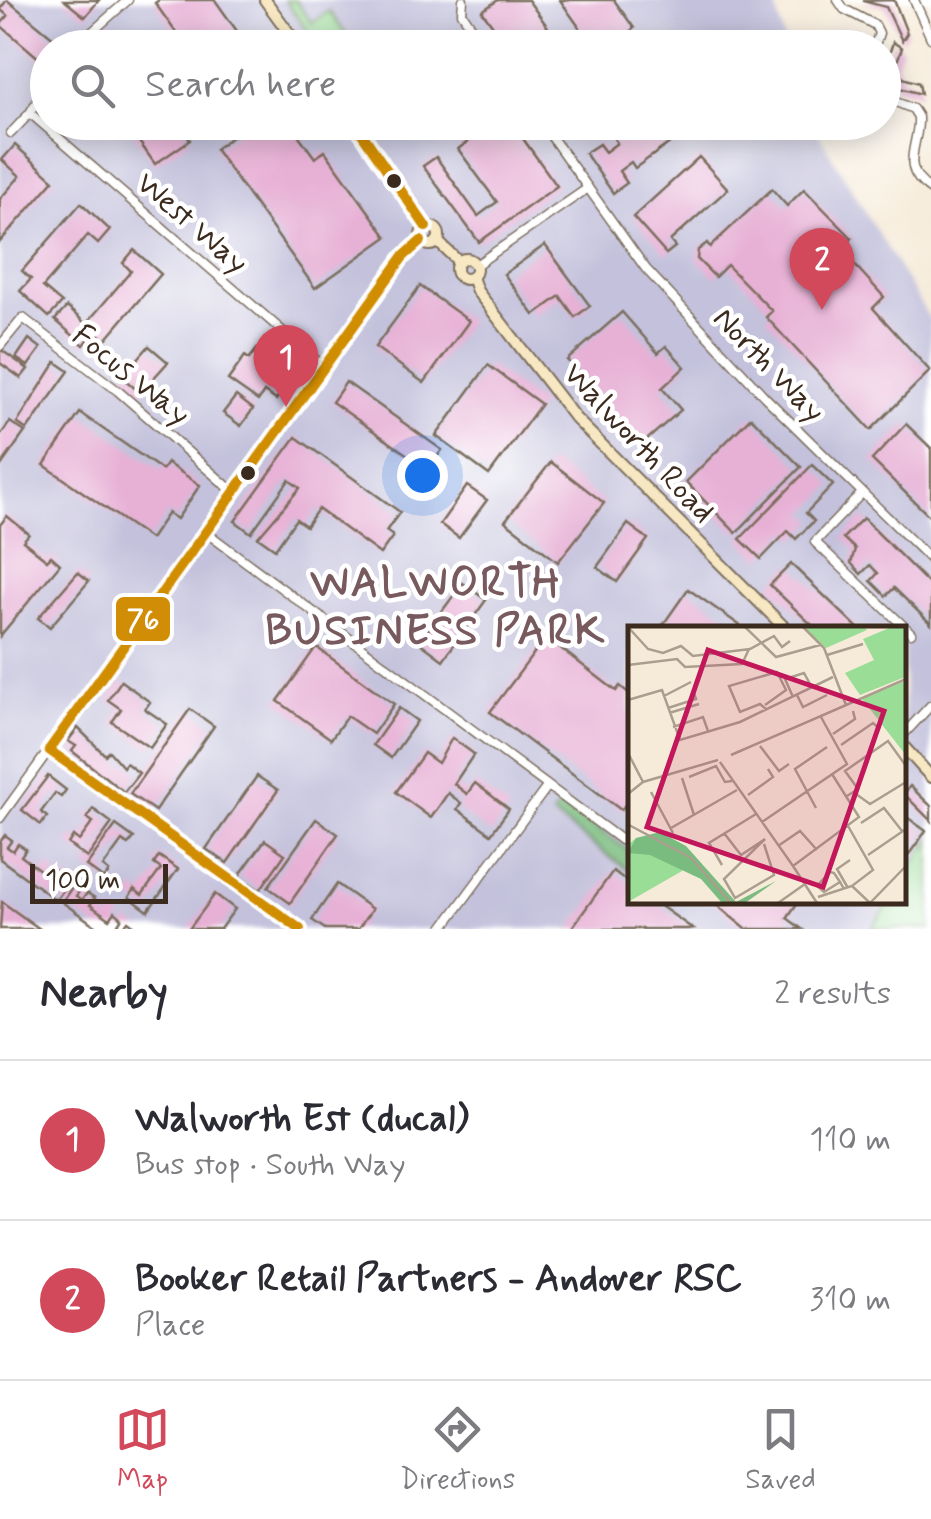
<!DOCTYPE html>
<html lang="en">
<head>
<meta charset="utf-8">
<style>
  body { margin:0; font-family:Mynerve,sans-serif; background:#f2f2f3; color:#2b2b33 }
  .scale { position:absolute; left:30px; bottom:25px; width:138px; box-sizing:border-box; padding-left:10px; border:5px solid #3b2a1e; border-top:0; font-size:28px; line-height:35px; white-space:nowrap; color:#3b2a1e; -webkit-text-stroke:8px #fff; paint-order:stroke }
  .you { position:absolute; left:422px; top:475px; width:35px; height:35px; margin:-25px; border:8px solid #fff; border-radius:50%; background:#1a73e8; box-shadow:0 0 0 15px #1a73e833 }
  .badge { display:grid; place-items:center; width:65px; height:65px; border-radius:50%; background:#d1495b; color:#fff; font-size:32px; font-weight:700 }
  .pin { position:absolute; translate:-50% -82px; filter:drop-shadow(0 2px 5px #0008) }
  .pin::after { content:''; position:absolute; top:52px; width:35px; height:30px; background:inherit; clip-path:polygon(0 0,100% 0,50% 100%) }
  .list { margin:0; padding:0; list-style:none }
  h2 { display:flex; justify-content:space-between; align-items:center; height:130px; margin:0; padding:0 40px; font-size:42px }
  h2 small { font-size:32px; font-weight:400; color:#7c7c81 }
  .list li { display:grid; grid-template-columns:65px 1fr auto; gap:30px; align-items:center; box-sizing:border-box; height:160px; padding:0 40px; border-top:2px solid #e1e1e2 }
  .list b { display:block; font-size:38px; white-space:nowrap }
  .list p { margin:0; font-size:32px; white-space:nowrap; color:#7c7c81 }
  .list em { font-size:32px; font-style:normal; color:#7c7c81 }
  .icon { flex:none; width:55px; height:55px; fill:none; stroke:currentColor; stroke-width:2; stroke-linecap:round; stroke-linejoin:round }
  .map { position:relative; flex:none; width:931px; height:929px; overflow:hidden }
  .search { position:absolute; background:#fff; box-shadow:0 5px 25px #0003; left:30px; right:30px; top:30px; height:110px; display:flex; align-items:center; gap:25px; box-sizing:border-box; padding:0 35px; border-radius:55px; color:#7c7c81; font-size:38px }
  .sheet { height:450px; background:#fff }
  nav { display:flex; justify-content:space-around; align-items:center; box-sizing:border-box; height:140px; border-top:2px solid #e1e1e2; background:#fff; font-size:28px; color:#7c7c81 }
  nav a { display:grid; justify-items:center; gap:5px }
  nav .on { color:#d1495b }
  .map>svg:first-child { display:block }
</style>
</head>
<body>
<div class="map">
<svg width="931" height="929" viewBox="0 0 931 929">
  <rect width="100%" height="100%" fill="#fff"/>
  <filter id="ink" filterUnits="userSpaceOnUse"><feTurbulence type="fractalNoise" baseFrequency=".01" numOctaves="2"/><feDisplacementMap in="SourceGraphic" scale="20" xChannelSelector="R" yChannelSelector="G"/><feConvolveMatrix kernelMatrix="1 2 1 2 8 2 1 2 1" color-interpolation-filters="sRGB"/></filter>
  <filter id="wash" filterUnits="userSpaceOnUse"><feTurbulence type="fractalNoise" baseFrequency=".0048" numOctaves="4" result="noise"/><feDisplacementMap in="SourceGraphic" scale="40" xChannelSelector="R" yChannelSelector="G"/><feGaussianBlur stdDeviation="2.25" result="paint"/><feColorMatrix in="noise" values="0 0 0 0 0 0 0 0 0 0 0 0 0 0 0 0 0 1.4 0 .05"/><feComposite in="paint" operator="in"/></filter>
  <g filter="url(#wash)">
    <rect width="100%" height="100%" fill="#f6ebd9"/>
    <!-- industrial -->
    <polygon fill="#c3c1db" points="0,0 774,0 787,47 48,48 48,122 812,123 931,321 931,838 904,880 904,629 631,629 631,902 890,902 872,929 0,929"/>
    <!-- green -->
    <g fill="#99dd96" stroke="#6a845a" stroke-width="2.5">
      <polygon points="285,0 295,0 312,23 329,11 355,47 319,47"/>
      <polygon points="931,838 931,929 872,929 890,902 904,902 904,880"/>
    </g>
    <!-- forest -->
    <polygon fill="#7abc7f" stroke="#5a734e" stroke-width="2.5" points="561,803 631,852 631,872 552,815"/>
    <g id="blocks">
      <!-- building -->
      <g fill="#e7b1d5">
        <polygon points="7,0 66,48 48,48 48,66 0,25 8,16 0,9"/>
        <polygon points="64,0 99,0 85,17"/>
        <polygon points="159,0 215,0 249,48 187,48 155,3"/>
        <polygon points="498,0 528,0 563,48 509,48 482,11"/>
        <polygon points="560,0 614,0 634,28 612,48 587,48 579,37 584,34"/>
        <polygon points="894,0 907,33 902,41 886,7 863,1"/>
        <polygon points="893,42 902,48 896,64 903,78 919,83 921,94 896,87 886,64"/>
        <polygon points="125,122 178,122 190,140 155,164"/>
        <polygon points="252,122 289,122 315,158 325,151 387,237 315,288 215,149"/>
        <polygon points="495,122 511,122 557,186 479,242 423,166 436,157 478,216 497,202 458,149"/>
        <polygon points="603,122 699,122 635,168 631,162 619,171 627,183 613,193 585,153 599,144 605,152 617,143"/>
        <polygon points="15,145 54,180 0,242 0,199 20,176 2,160"/>
        <polygon points="699,157 728,189 670,241 675,247 666,254 633,217"/>
        <polygon points="772,189 787,206 804,189 852,238 835,261 843,271 853,263 884,297 873,308 930,371 871,430 766,317 772,311 727,265 715,277 697,259 698,250 707,243 710,247"/>
        <polygon points="81,203 110,230 98,244 88,235 43,287 62,303 49,317 20,291 31,279 22,271"/>
        <polygon points="545,245 590,306 575,317 560,296 534,315 504,274"/>
        <polygon points="134,250 161,274 105,340 95,331 84,345 55,320 67,307 86,324 131,271 123,263"/>
        <polygon points="420,286 469,321 424,383 375,347"/>
        <polygon points="622,312 658,353 666,346 685,367 662,388 681,410 641,445 567,360"/>
        <polygon points="29,339 41,348 28,366 16,358"/>
        <polygon points="149,346 168,362 140,393 122,377"/>
        <polygon points="0,349 28,369 21,378 0,363"/>
        <polygon points="257,349 291,378 276,400 264,392 258,401 228,380 245,356 249,359"/>
        <polygon points="56,362 69,371 27,430 17,423"/>
        <polygon points="488,365 541,404 489,475 436,436"/>
        <polygon points="346,382 442,450 428,469 332,402"/>
        <polygon points="236,396 253,409 241,426 223,413"/>
        <polygon points="80,413 162,470 167,463 200,485 177,519 168,513 150,539 44,465"/>
        <polygon points="751,417 801,467 736,533 686,482"/>
        <polygon points="10,422 25,432 0,467 0,436"/>
        <polygon points="906,424 931,448 931,518 872,460"/>
        <polygon points="296,437 400,512 386,531 393,536 380,554 318,509 306,526 296,519 275,549 258,537 300,488 289,480 251,533 235,521"/>
        <polygon points="551,462 604,503 558,562 505,521"/>
        <polygon points="812,465 833,485 806,513 814,521 796,539 788,531 761,559 740,539"/>
        <polygon points="467,486 487,500 459,538 440,524"/>
        <polygon points="7,516 29,534 23,541 47,560 51,556 60,564 0,636 0,525"/>
        <polygon points="863,518 931,586 931,624 894,588 886,596 871,581 878,573 870,565 861,574 851,563 855,549 843,538"/>
        <polygon points="628,524 648,539 617,582 597,567"/>
        <polygon points="791,564 859,629 816,629 770,585"/>
        <polygon points="78,572 89,581 50,627 38,618"/>
        <polygon points="463,583 486,600 443,660 419,642"/>
        <polygon points="688,589 698,596 745,629 660,629"/>
        <polygon points="546,637 616,691 620,686 630,694 631,797 621,810 490,712"/>
        <polygon points="316,647 394,704 373,734 347,716 331,739 278,701"/>
        <polygon points="121,681 150,702 145,709 167,724 150,748 112,722 121,709 108,700"/>
        <polygon points="399,708 417,721 391,758 373,745"/>
        <polygon points="190,709 214,726 155,811 130,794"/>
        <polygon points="78,728 105,755 109,751 123,767 126,763 139,773 124,792 72,751 76,746 68,741"/>
        <polygon points="452,738 474,754 454,784 467,794 475,783 509,809 491,834 457,809 461,803 448,793 431,818 396,792 424,753 438,763"/>
        <polygon points="48,776 66,790 61,797 55,793 41,812 47,817 41,825 22,810"/>
        <polygon points="257,776 278,790 227,863 206,849"/>
        <polygon points="910,786 931,806 931,821 904,794"/>
        <polygon points="93,809 112,823 87,858 68,844 73,836 79,841 93,822 87,818"/>
        <polygon points="904,815 926,831 904,861"/>
        <polygon points="316,819 338,834 290,903 268,887"/>
        <polygon points="116,825 134,838 128,845 122,841 103,867 109,872 104,879 86,866"/>
        <polygon points="5,835 12,840 7,847 13,851 18,844 26,849 21,856 44,873 49,866 57,872 52,879 57,882 62,875 70,881 56,900 0,859 0,842"/>
        <polygon points="265,840 285,854 260,890 239,876"/>
        <polygon points="159,856 178,869 148,911 129,897 134,889 142,895 161,869 154,864"/>
        <polygon points="613,871 631,884 631,902 655,902 693,929 571,929"/>
        <polygon points="74,884 81,889 76,896 82,900 87,893 95,898 90,905 110,919 115,912 122,918 118,924 123,928 128,921 139,929 100,929 62,902"/>
        <polygon points="337,884 372,909 358,929 325,929 312,920"/>
        <polygon points="215,894 235,909 220,929 189,929"/>
        <polygon points="2,902 40,929 0,929"/>
        <polygon points="713,902 798,902 787,918 802,929 746,929"/>
      </g>
    </g>
  </g>
  <g filter="url(#ink)">
    <use href="#blocks" fill-opacity="0" stroke="#7c6e5f" stroke-width="2.5"/>
    <g fill="none" stroke-linecap="round" stroke-linejoin="round">
      <defs>
        <g id="street">
          <polyline points="463,0 462,13 486,48"/>
          <polyline points="838,0 844,9 875,25 879,33 874,48"/>
          <polyline points="914,0 931,38"/>
          <polyline points="74,48 128,0"/>
          <path d="M884,97l29,12 5,8c2,28 -21,50 13,73"/>
          <polyline points="30,113 324,367"/>
          <polyline points="541,122 646,269 765,397 931,560"/>
          <polyline points="11,133 30,113 48,82"/>
          <polyline points="476,265 588,188"/>
          <polyline points="0,346 23,318 118,391 236,494"/>
          <polyline points="862,493 815,542 911,633"/>
          <polyline points="207,533 621,840 631,841"/>
          <polyline points="904,734 931,705"/>
          <polyline points="0,818 49,750"/>
          <polyline points="300,929 49,750 403,257 421,241"/>
          <polyline points="442,929 547,787"/>
        </g>
        <g id="secondary">
          <polyline points="265,0 300,48"/>
          <polyline points="354,122 426,227"/>
          <circle cx="430" cy="236" r="9"/>
          <polyline points="437,241 459,262"/>
          <circle cx="466" cy="269" r="10"/>
          <polyline points="472,277 477,291 575,418 786,629"/>
          <polyline points="904,747 931,777"/>
        </g>
      </defs>
      <!-- street casing -->
      <use href="#street" stroke="#7c6e5f" stroke-width="11"/>
      <!-- secondary casing -->
      <use href="#secondary" stroke="#7c6e5f" stroke-width="14"/>
      <!-- street -->
      <use href="#street" stroke="#fff" stroke-width="8"/>
      <!-- secondary -->
      <use href="#secondary" stroke="#f7e8c3" stroke-width="10"/>
      <defs>
        <g id="bus-1">
          <polyline points="354,122 426,227"/>
          <polyline points="300,929 49,750 403,257 421,241"/>
        </g>
      </defs>
      <!-- bus-1 casing -->
      <use href="#bus-1" stroke="#fff" stroke-width="18"/>
      <!-- bus-1 -->
      <use href="#bus-1" stroke="#d18d06" stroke-width="10"/>
    </g>
  </g>
  <!-- markers -->
  <g fill="#3b2a1e" stroke="#fff" stroke-width="4">
    <circle cx="394" cy="181" r="9"/>
    <circle cx="248" cy="473" r="9"/>
  </g>
  <g text-anchor="middle" stroke-width="9" stroke-linejoin="round" paint-order="stroke">
    <!-- street labels -->
    <g font-size="32" fill="#3b2a1e" stroke="#fff">
      <text transform="translate(193 222) rotate(41)" y="11">West Way</text>
      <text transform="translate(770 364) rotate(46)" y="11">North Way</text>
      <text transform="translate(132 374) rotate(39)" y="11">Focus Way</text>
      <text transform="translate(640 442) rotate(47)" y="11">Walworth Road</text>
    </g>
    <!-- district labels -->
    <g font-size="42" font-weight="bold" letter-spacing="2.5" fill="#77595e" stroke="#fff">
      <text x="436" y="596">WALWORTH<tspan x="436" dy="48">BUSINESS PARK</tspan></text>
    </g>
  </g>
  <!-- overview -->
  <g transform="translate(628 626)">
    <rect width="278" height="278" fill="#f6ebd9"/>
    <path d="M174,0h61l4,4 -41,18zM266,0h11v51l-45,18 -15,-22 29,-13 -11,-21zM277,55v73l-43,-55zM8,212l54,21 -8,12 -54,31v-57z" fill="#99dd96"/>
    <path d="M32,206l26,14 50,56 40,-21 -31,22h-23l-21,-24 -51,-24 -22,-2 8,-15z" fill="#7abc7f"/>
    <path fill="none" stroke="#ab9e8e" stroke-width="2.5" d="M116,0l32,31 44,-12M174,0l22,22 22,57M0,1l20,22 15,4 18,-7 12,10 57,-7 24,-13 8,11 8,-6M199,29l36,-11M0,39l49,-6 8,8 57,-3 7,-15M169,69l6,12 24,-12M36,70l27,-14M165,71l-8,-18 19,-6 6,11M0,74l34,-10 18,50 60,-18 93,-45M137,79l21,-15 -9,-18 -48,14 11,26 20,-8 7,6M40,82l28,-9 -3,-9M41,87l30,-9M45,101l30,-10 5,14M205,108l22,-15 -2,-8M213,119l32,-22 7,6M132,120l19,25 10,-7M0,127l15,29M103,129l175,-76M92,136l73,104 66,-49 -27,-43M61,151l27,-11 9,16 7,-1M54,152l12,37M23,166l22,41M0,168l15,-12 75,-22M228,168l14,10 36,-22M120,169l25,-18 -5,-8M219,170l11,-7 -13,-18 43,-30 18,25M188,182l-21,-39 32,-22M134,196l85,-58 -26,-47M233,197l23,-15 18,23M1,199l62,33 40,45M43,202l66,-38M96,207l17,22 24,-16 -41,40 11,19 39,-23 -10,-31M150,220l22,-15 17,19M240,229l38,-26M94,239l-13,-22 47,-29M165,240l24,37M212,256l-16,10 -7,-6 13,-14 4,1 6,9 4,7M224,260l18,17 36,-37M220,262l-11,-19 13,-9M190,271l34,-11 21,-16 -25,-44M150,277l27,-19"/>
    <path fill="#c2185b" fill-opacity="0.15" stroke="#c2185b" stroke-width="5" d="M80,24l176,61 -61,176 -176,-60z"/>
    <rect width="278" height="278" fill="none" stroke="#3b2a1e" stroke-width="5"/>
  </g>
  <rect stroke="#fff" stroke-width="4" x="114" y="595" width="58" height="48" rx="10" fill="#d18d06"/>
  <g font-size="28" text-anchor="middle" font-weight="bold" fill="#fff">
    <text x="143" y="629">76</text>
  </g>
</svg>
<div class="scale">100 m</div>
<div class="you"></div>
<div class="pin badge" style="left:286px;top:407px">1</div>
<div class="pin badge" style="left:822px;top:310px">2</div>
<div class="search"><svg class="icon" aria-label="search" viewBox="0 0 24 24"><circle cx="10" cy="10" r="6"/><path d="M15 15l6 6"/></svg>Search here</div>
</div>
<section class="sheet">
<h2>Nearby<small>2 results</small></h2>
<ul class="list">
<li><span class="badge">1</span><div><b>Walworth Est (ducal)</b><p>Bus stop · South Way</p></div><em>110 m</em></li>
<li><span class="badge">2</span><div><b>Booker Retail Partners - Andover RSC</b><p>Place</p></div><em>310 m</em></li>
</ul>
</section>
<nav>
<a class="on"><svg class="icon" aria-label="map" viewBox="0 0 24 24"><path d="M3 6l6-2 6 2 6-2v14l-6 2-6-2-6 2zM9 4v14M15 6v14"/></svg>Map</a>
<a><svg class="icon" aria-label="directions" viewBox="0 0 24 24"><path d="M12 3l9 9-9 9-9-9zM9 14v-3h6M13 9l2 2-2 2"/></svg>Directions</a>
<a><svg class="icon" aria-label="saved" viewBox="0 0 24 24"><path d="M7 4h10v16l-5-4-5 4z"/></svg>Saved</a>
</nav>
</body>
</html>
